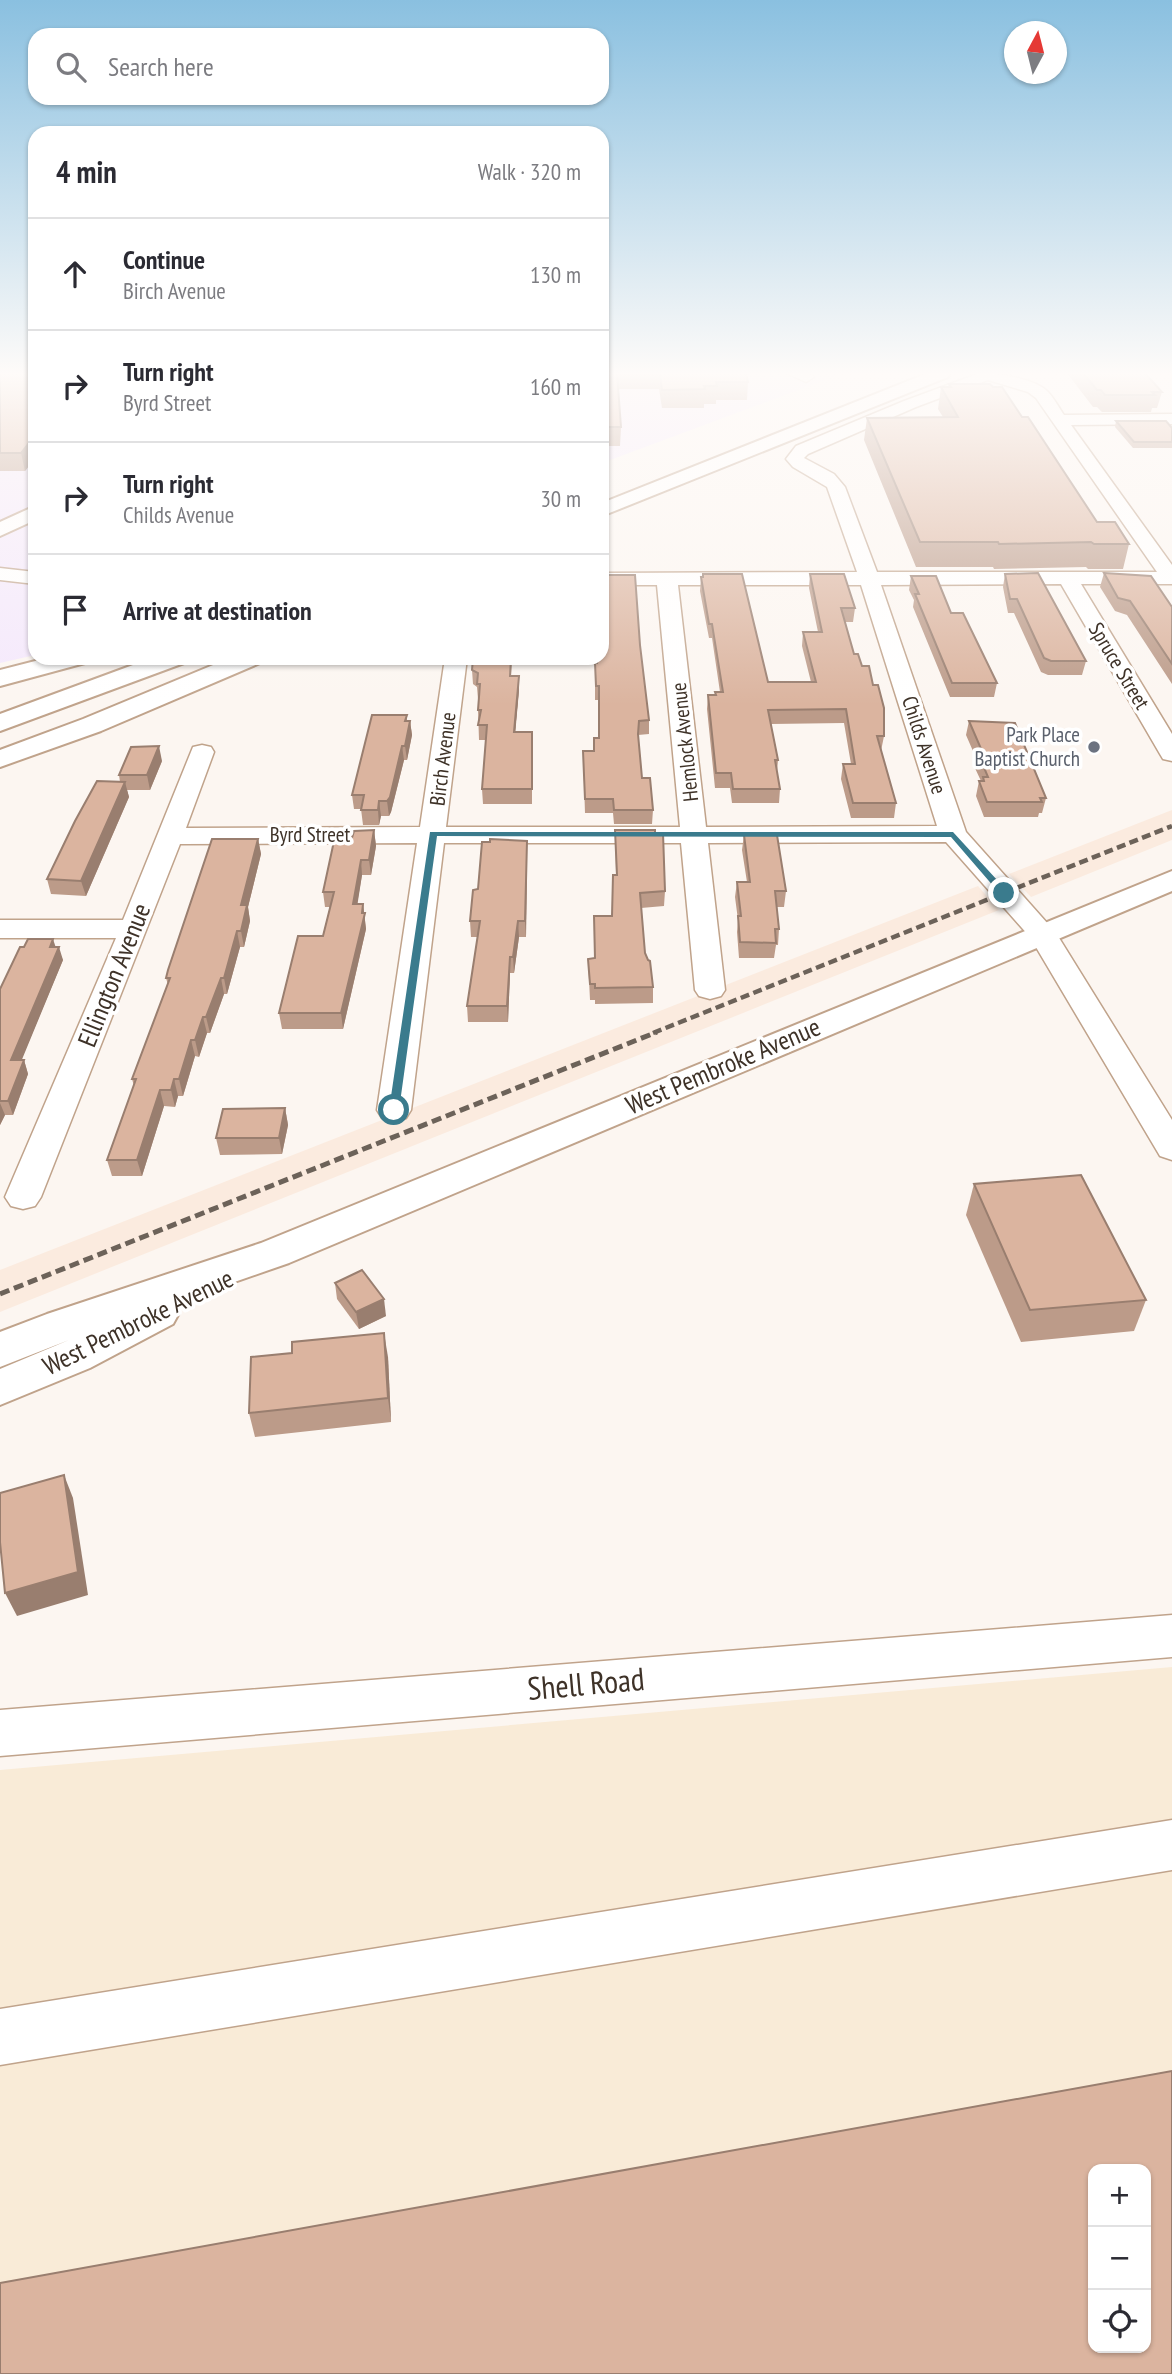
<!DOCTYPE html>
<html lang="en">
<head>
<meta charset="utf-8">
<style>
  body { margin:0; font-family:"PT Sans Narrow",sans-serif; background:#f7f7f7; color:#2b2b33 }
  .controls { position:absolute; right:21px; bottom:21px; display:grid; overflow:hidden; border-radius:14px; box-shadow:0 2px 5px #0004 }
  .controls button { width:63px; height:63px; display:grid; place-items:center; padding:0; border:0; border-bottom:2px solid #e1e1e2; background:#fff; color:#2b2b33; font:35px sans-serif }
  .compass { position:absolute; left:1004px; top:21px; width:63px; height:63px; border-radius:50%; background:#fff; box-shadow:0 2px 5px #0004; rotate:7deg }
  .stop { position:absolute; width:21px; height:21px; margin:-16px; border:5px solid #3a7b8d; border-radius:50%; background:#fff }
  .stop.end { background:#3a7b8d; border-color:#fff; box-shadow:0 2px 7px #0008 }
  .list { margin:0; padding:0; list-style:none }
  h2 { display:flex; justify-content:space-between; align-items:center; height:91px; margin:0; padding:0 28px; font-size:30px }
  h2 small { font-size:23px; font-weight:400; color:#7c7c81 }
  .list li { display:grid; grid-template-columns:46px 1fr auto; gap:21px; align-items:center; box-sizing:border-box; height:112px; padding:0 28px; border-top:2px solid #e1e1e2 }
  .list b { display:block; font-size:26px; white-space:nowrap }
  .list p { margin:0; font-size:23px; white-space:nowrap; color:#7c7c81 }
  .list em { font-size:23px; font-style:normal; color:#7c7c81 }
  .icon { flex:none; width:38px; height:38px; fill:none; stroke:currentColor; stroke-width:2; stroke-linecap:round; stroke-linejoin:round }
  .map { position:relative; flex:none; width:1172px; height:2374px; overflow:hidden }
  .search { position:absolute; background:#fff; box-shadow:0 2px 5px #0004; left:28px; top:28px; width:581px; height:77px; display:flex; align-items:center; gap:18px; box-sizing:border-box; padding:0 24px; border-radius:21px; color:#7c7c81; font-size:26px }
  .panel { position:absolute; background:#fff; box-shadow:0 2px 5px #0004; left:28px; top:126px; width:581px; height:539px; border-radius:21px }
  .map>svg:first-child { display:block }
</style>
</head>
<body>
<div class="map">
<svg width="1172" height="2374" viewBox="0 0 1172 2374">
  <rect width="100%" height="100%" fill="#fcf6f1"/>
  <!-- commercial -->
  <path fill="#f9ebd7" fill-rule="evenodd" d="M1172,1667v707h-1172v-604zM1093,2169h53v179h-53z"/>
  <!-- industrial -->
  <g fill="#f4e8fc">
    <polygon points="0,373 35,373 35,655 0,663"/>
    <polygon points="602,373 844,373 602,463"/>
  </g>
  <!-- built -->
  <g fill="#fbebdf">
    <polygon points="1172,810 1172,840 1031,897 1009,874"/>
    <polygon points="978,886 999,910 0,1312 0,1270"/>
  </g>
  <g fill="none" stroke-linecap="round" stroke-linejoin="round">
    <defs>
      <g id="minor">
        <polygon points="786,373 808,373 814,377 806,382"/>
        <path d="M980,373c16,0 55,5 68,19 6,6 11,16 16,23l108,-1v10l-101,1 101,140v19h-91l91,150v27l-9,-2 -3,-5 -99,-170 -180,1 85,247 90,101 116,187v40l-12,-4 -130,-219 -84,-95 -238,1 17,147 -4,6 -11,3 -11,-3 -4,-6 -14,-147h-237l-33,267 -5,8 -12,3 -12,-3 -5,-8 40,-267 -237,1 -139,353 -6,9 -12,3 -12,-3 -6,-9 111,-259h-116v-18h123l70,-173 9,-2 9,2 3,5 -28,76 234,-1 25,-169h22l-21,169h234l-23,-242h-55v-12l255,-1 -30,-85 -34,-20 -7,-8 10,-13 108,-45zM988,380l40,12 8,6 121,174h-280l-32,-85 -11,-13 -30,-16 4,-4 108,-47zM678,585h183l76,241 -231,1z"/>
        <polygon points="0,568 35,572 35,584 0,580"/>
        <polygon points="1172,1615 1172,1657 0,1756 0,1710"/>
        <polygon points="1172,1820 1172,1870 0,2065 0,2009"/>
      </g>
      <g id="major">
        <polygon points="35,506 35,520 0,536 0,522"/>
        <polygon points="1172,871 1172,891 289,1263 174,1303 179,1313 173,1324 90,1368 0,1405 0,1369 69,1340 0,1367 0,1332 47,1314 261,1243"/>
      </g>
      <g id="highway">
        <polygon points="928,373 950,373 948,377 602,516 602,503"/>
        <polygon points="47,658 88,658 85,663 0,686 0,670"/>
        <polygon points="152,658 187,658 184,663 0,731 0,714"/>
        <polygon points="230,658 263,658 260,663 101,731 0,767 0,750 83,719"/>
      </g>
    </defs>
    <!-- minor casing -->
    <use href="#minor" stroke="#c0a38b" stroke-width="3"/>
    <!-- major casing -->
    <use href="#major" stroke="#c0a38b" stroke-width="4"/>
    <!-- highway casing -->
    <use href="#highway" stroke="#c0a38b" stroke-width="4"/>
    <!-- minor -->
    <use href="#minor" fill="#fff" fill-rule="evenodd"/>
    <!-- major -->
    <use href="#major" fill="#fff" fill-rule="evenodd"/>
    <!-- highway -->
    <use href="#highway" fill="#fff" fill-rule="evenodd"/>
    <!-- rail-far1 -->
    <polyline stroke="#6c6259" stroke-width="4.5" stroke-dasharray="9 4.5" stroke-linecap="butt" points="653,1033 1172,826"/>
    <!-- rail -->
    <polyline stroke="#6c6259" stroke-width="5" stroke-dasharray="10 5" stroke-linecap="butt" points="0,1294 657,1032"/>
  </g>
  <!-- wall -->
  <g fill="#bc9b89">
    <polygon points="0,373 35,373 35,458 25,471 0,471"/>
    <polygon points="602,373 746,373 748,382 747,400 716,400 716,404 704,404 704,408 662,408 659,389 618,389 621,427 620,446 602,446"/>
    <polygon points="1067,373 1145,373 1162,392 1157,408 1152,408 1151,412 1102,412 1097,407 1093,407"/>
    <polygon points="949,384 993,387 1022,417 1097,522 1129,544 1123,569 1088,569 1086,567 994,569 993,567 916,567 864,440 867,418 943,417 938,409 941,387 948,387"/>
    <polygon points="1116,421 1172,428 1172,448 1133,448 1115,427"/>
    <polygon points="1104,573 1172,607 1172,684 1127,615 1115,611 1100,587"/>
    <polygon points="810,574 855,608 853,622 845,622 854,654 884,736 881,751 896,803 894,818 851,818 841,779 843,764 851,764 844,723 771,724 778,760 777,772 780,789 779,803 732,803 730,788 715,788 707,709 708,695 715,695 720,692 712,638 709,638 700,591 701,577 768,682 811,682 802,646 803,632 818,632 809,588"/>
    <polygon points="1005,574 1086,661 1082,675 1048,675 1041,672 1014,613 1008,613 1003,587"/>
    <polygon points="911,576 997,683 994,697 950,697 913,607 914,600 909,590"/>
    <polygon points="640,645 649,720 649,734 638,735 642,778 653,810 652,824 614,824 613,813 585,813 583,751 594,751 599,738 599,700 595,700 595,663"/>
    <polygon points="512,658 511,676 519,690 515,732 532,732 532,804 483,804 482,789 486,740 479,740 478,710 479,699 478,699 477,687 473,684 472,670"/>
    <polygon points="407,715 407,721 410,721 412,735 407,760 404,760 391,812 389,816 381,816 379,825 363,825 361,809 354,809 352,795"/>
    <polygon points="969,721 1046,798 1042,813 1039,813 1038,817 984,817 976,796 979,781 981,781 974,766 976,758 966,735"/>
    <polygon points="162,761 150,790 127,790 129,797 86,896 51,894 47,879 120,782 119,775"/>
    <polygon points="374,830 376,846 371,875 362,875 357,904 363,904 366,929 343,1029 282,1029 279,1013 323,936 330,907 325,907 323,892 351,841"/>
    <polygon points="615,830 665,891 664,906 641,908 645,953 653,987 653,1003 595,1004 595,1000 590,1000 588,959 594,958 612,916 616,875"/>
    <polygon points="744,835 786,891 784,907 777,907 779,929 778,945 776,945 774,958 739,958 737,932 738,920 735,897 737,882 747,882 742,850"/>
    <polygon points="258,839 261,854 248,907 250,921 244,947 240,947 227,994 224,994 210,1033 207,1033 199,1057 195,1056 183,1096 178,1096 175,1107 164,1106 142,1176 112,1176 107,1160 134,1086 132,1079 168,985 166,978"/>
    <polygon points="527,841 526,937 519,937 514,973 510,973 508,1022 468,1022 467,1006 478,937 471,937 470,921 478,889"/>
    <polygon points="56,947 63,960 21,1060 24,1060 28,1074 13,1115 5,1115 0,1125 0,989"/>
    <polygon points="285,1108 288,1125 282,1154 220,1155 216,1138"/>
    <polygon points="974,1184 1146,1300 1134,1331 1021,1342 966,1215"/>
    <polygon points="335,1283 386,1316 359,1329 337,1299"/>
    <polygon points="292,1353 388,1357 391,1422 255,1437 249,1413"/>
  </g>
  <!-- shaded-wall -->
  <g fill="#997e6f">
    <polygon points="35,435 35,458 25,471 21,453"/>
    <polygon points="519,676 519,690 514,747 514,732"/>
    <polygon points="410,721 412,735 407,760 405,746"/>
    <polygon points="159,746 162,761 150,790 147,775"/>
    <polygon points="402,746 404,760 391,812 389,816 387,801"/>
    <polygon points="125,782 129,797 86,896 81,881"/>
    <polygon points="379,801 381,816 379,825 378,810"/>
    <polygon points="374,830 376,846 371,875 369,860"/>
    <polygon points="258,839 261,854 248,907 250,921 244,947 241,931 241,905"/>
    <polygon points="527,841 527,857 526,937 525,921"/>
    <polygon points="361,860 362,875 355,920 353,904"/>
    <polygon points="363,904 366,929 343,1029 341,1013"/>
    <polygon points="518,921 519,937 514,973 513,957"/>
    <polygon points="237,931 240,947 227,994 224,978"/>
    <polygon points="53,939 57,951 59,947 63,960 16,1074 11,1060"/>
    <polygon points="510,957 510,973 508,1022 507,1006"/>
    <polygon points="221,978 224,994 210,1033 206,1017"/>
    <polygon points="203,1017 207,1033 199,1057 195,1040"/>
    <polygon points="191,1040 195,1056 183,1096 179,1079"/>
    <polygon points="24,1060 28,1074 13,1115 8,1101"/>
    <polygon points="174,1079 178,1096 175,1107 171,1090"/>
    <polygon points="160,1090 164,1106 142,1176 137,1160"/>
    <polygon points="0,1103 5,1115 0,1125"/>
    <polygon points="285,1108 288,1125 282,1154 279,1138"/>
    <polygon points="384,1299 386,1316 359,1329 356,1312"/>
    <polygon points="384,1333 388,1357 391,1422 388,1398"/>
    <polygon points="64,1475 73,1498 88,1595 17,1616 5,1593"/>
  </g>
  <!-- building -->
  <g fill="#dbb49f" stroke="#997e6f" stroke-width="2" fill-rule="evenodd">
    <polygon points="0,373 35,373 35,435 21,453 0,453"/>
    <polygon points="602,373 617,373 621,427 602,427"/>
    <polygon points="660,373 746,373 748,382 716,382 717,386 704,386 705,389 662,390"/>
    <polygon points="1083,373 1145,373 1162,392 1152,392 1155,395 1105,395 1101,390 1097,390"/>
    <polygon points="949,384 990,384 993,387 1002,387 1022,417 1028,417 1097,522 1115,522 1129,544 1094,544 1091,542 999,544 998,542 920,542 867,418 958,417 941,387 951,387"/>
    <polygon points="1116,421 1166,421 1172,428 1172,442 1134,442"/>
    <polygon points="1038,573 1086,661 1051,661 1044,658 1017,599 1010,599 1005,574"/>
    <polygon points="1104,573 1151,576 1172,607 1172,664 1130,601 1118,598"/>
    <polygon points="703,574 742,574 768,682 816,682 803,632 822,632 810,574 844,574 855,608 841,608 854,654 858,654 862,666 869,666 873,685 878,685 884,708 884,736 877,736 896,803 853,803 843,764 855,764 846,709 768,710 778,760 775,760 780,789 733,789 731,773 716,773 708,695 716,695 715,692 723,692 712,624 709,624 701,577 703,577"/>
    <polygon points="602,575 635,575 640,645 649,720 639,721 638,734 642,778 650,778 653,810 614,810 613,799 585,799 583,751 594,751 594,738 599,738 599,686 596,686 595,663 597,663 597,658 602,658"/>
    <polygon points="911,576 936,576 951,613 963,613 997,683 952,683 915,594 919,594"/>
    <polygon points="473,658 511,658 510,676 519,676 514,732 532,732 532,789 482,789 487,725 478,725 481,710 478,710 480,684 477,684 478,673 472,670"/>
    <polygon points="372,715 407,715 405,721 410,721 405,746 402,746 390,797 387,801 379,801 378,810 361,810 364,795 352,795"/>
    <polygon points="969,721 1015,723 1046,798 1040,798 1042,802 987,802 979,781 984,781 983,777 988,777 977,751 982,751"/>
    <polygon points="159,746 147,775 119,775 131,747"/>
    <polygon points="97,781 125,782 81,881 47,879 75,821"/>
    <polygon points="374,830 369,860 361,860 353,904 363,904 362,913 365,913 341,1013 279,1013 298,936 323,936 334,892 323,892 334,841 351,841 354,831"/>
    <polygon points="615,830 655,830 655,833 663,833 665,891 640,893 645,953 648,960 650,961 653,987 595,988 595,984 590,984 588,959 595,958 594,916 612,916 613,875 617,875"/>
    <polygon points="744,835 777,835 786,891 775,891 779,929 775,929 776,943 740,942 738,916 741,916 737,882 750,882"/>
    <polygon points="212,839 258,839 241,905 247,905 241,931 237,931 224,978 221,978 206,1017 203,1017 195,1040 191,1040 179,1079 174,1079 171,1090 160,1090 137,1160 107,1160 136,1079 132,1079 170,978 166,978 168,970"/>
    <polygon points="490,839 527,841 525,921 518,921 513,957 510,957 507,1006 467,1006 480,921 470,921 473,890 478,889 482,842 490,842"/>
    <polygon points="28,939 53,939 50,947 59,947 11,1060 24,1060 8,1101 0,1101 0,989 20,947 24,947"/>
    <polygon points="285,1108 279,1138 216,1138 223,1109"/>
    <polygon points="1081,1175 1146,1300 1030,1310 974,1184"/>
    <polygon points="362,1270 384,1299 356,1312 335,1283"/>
    <polygon points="384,1333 388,1398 249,1413 251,1357 292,1353 292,1342"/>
    <polygon points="64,1475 78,1572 5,1593 0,1542 0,1493"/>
    <path d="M1172,2071v303h-1172v-91zM1093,2169h53v179h-53z"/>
  </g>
  <!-- sky -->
  <linearGradient id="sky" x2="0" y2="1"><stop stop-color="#8ac0e0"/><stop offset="0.53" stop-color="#fefbf9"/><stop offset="1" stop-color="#fefbf9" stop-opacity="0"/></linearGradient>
  <rect width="1172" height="705" fill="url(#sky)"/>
  <!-- route -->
  <polygon fill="#3a7b8d" points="430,832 953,832 1009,893 1001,895 951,837 437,836 399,1110 394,1113 389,1110"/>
  <!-- markers -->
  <circle fill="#6b7280" stroke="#fff" stroke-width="2.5" cx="1094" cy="747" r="7"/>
  <g text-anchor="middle" stroke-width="7" stroke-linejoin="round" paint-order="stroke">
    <!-- far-street labels -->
    <g font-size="21" fill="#3e3228" stroke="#fff">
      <text transform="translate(1119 666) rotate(59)" y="7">Spruce Street</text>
      <text transform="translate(685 742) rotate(-96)" y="7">Hemlock Avenue</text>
      <text transform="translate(924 745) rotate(72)" y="7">Childs Avenue</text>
      <text transform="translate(443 759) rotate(-83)" y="7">Birch Avenue</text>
      <text x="310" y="842">Byrd Street</text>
    </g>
    <!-- far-worship labels -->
    <g font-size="21" fill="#5b616d" stroke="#fff" text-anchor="end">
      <text x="1080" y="742">Park Place<tspan x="1080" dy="24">Baptist Church</tspan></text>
    </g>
    <!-- street labels -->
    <g font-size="26" fill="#3e3228" stroke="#fff">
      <text transform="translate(114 975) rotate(-68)" y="9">Ellington Avenue</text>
      <text transform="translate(723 1066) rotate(-23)" y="9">West Pembroke Avenue</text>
      <text transform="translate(138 1322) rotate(-26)" y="9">West Pembroke Avenue</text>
    </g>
    <!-- near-street labels -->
    <g font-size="32" fill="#3e3228" stroke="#fff">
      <text transform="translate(586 1684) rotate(-5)" y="11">Shell Road</text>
    </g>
  </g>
</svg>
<div class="controls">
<button>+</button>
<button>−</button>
<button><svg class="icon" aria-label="locate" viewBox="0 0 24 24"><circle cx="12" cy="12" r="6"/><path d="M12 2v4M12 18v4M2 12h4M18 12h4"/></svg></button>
</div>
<svg class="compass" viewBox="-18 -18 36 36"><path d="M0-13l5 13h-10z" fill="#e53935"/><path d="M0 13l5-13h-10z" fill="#7c7c81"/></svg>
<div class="stop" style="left:394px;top:1110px"></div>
<div class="stop end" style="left:1004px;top:893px"></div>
<div class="search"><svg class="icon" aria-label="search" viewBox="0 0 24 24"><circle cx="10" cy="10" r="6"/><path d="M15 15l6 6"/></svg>Search here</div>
<section class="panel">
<h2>4 min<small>Walk · 320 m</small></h2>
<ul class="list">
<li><svg class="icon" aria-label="ahead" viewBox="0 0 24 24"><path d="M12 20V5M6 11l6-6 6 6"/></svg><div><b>Continue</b><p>Birch Avenue</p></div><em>130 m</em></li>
<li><svg class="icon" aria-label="right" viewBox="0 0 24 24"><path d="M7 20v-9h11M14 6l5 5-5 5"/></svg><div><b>Turn right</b><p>Byrd Street</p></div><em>160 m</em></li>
<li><svg class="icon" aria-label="right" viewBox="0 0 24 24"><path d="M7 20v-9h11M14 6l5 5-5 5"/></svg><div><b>Turn right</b><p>Childs Avenue</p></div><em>30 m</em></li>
<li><svg class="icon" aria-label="arrive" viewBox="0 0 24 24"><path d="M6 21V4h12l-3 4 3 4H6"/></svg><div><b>Arrive at destination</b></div></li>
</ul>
</section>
</div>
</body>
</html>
